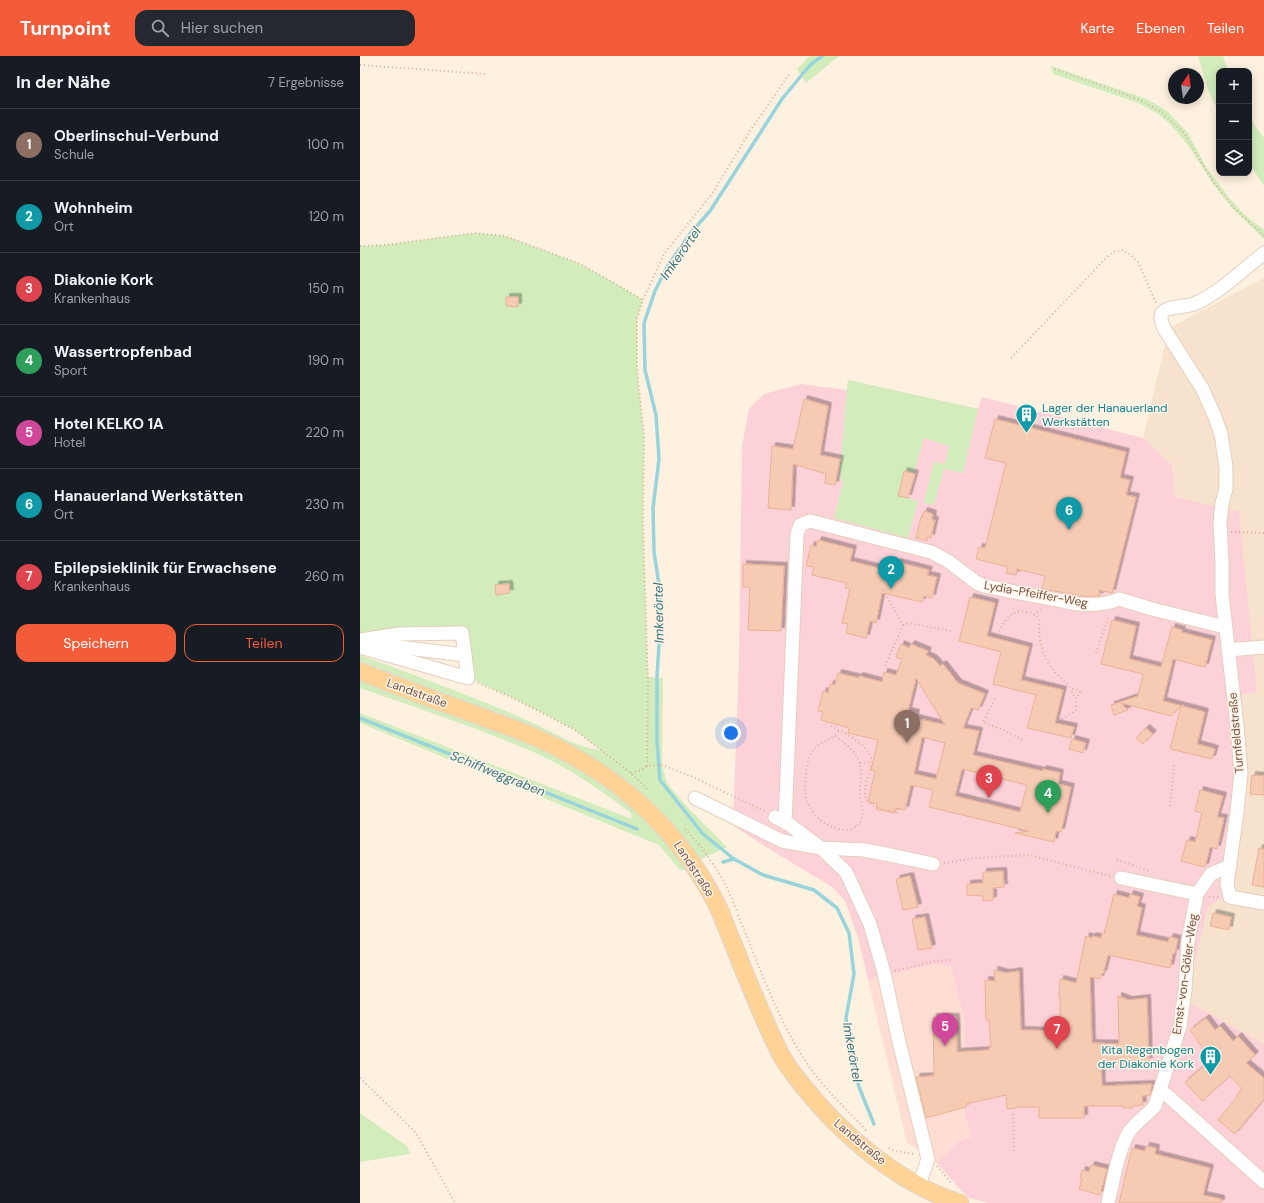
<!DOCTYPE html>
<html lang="de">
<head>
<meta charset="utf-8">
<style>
  body { margin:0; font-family:"DM Sans",sans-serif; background:#242831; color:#f1f3f6 }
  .controls { position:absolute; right:12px; top:12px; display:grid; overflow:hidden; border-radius:8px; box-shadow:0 2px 10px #0003 }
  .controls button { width:36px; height:36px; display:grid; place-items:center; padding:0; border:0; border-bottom:1px solid #363941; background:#171b24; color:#f1f3f6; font:20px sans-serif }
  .compass { position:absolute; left:808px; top:12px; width:36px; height:36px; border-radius:50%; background:#171b24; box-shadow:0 2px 10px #0003; rotate:13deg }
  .you { position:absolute; left:371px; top:677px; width:14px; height:14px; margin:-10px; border:3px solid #fff; border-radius:50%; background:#1a73e8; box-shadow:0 0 0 6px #1a73e833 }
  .badge { display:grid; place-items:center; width:26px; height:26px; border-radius:50%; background:#f35b39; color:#fff; font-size:13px; font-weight:700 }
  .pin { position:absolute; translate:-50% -33px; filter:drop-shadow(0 1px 2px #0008) }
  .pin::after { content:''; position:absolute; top:21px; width:14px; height:12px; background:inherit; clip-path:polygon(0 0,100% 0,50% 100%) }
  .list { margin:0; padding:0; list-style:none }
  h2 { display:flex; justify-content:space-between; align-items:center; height:52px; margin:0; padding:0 16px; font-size:17px }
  h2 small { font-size:13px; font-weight:400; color:#9ea1a6 }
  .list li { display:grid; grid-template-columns:26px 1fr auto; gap:12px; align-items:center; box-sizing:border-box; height:72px; padding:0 16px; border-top:1px solid #363941 }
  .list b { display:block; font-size:15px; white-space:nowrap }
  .list p { margin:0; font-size:13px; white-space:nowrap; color:#9ea1a6 }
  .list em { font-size:13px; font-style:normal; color:#9ea1a6 }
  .actions { display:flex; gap:8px; padding:12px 16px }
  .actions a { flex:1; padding:9px 0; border:1px solid #f35b39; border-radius:12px; text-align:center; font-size:14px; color:#f35b39 }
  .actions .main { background:#f35b39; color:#fff }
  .icon { flex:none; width:22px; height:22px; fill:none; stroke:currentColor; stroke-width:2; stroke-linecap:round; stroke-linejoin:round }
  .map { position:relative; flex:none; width:904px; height:1147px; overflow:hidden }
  header { display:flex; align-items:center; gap:24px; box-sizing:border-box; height:56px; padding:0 20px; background:#f35b39; color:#fff }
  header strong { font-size:19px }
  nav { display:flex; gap:22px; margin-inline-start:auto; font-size:14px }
  .search { width:280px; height:36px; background:#242831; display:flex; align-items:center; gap:10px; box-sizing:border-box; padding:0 14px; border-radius:12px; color:#9ea1a6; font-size:15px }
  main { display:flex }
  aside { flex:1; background:#171b24 }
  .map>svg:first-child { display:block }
</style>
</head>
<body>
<header>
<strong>Turnpoint</strong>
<div class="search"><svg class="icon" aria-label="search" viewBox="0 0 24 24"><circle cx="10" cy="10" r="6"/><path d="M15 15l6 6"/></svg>Hier suchen</div>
<nav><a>Karte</a><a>Ebenen</a><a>Teilen</a></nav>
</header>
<main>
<aside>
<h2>In der Nähe<small>7 Ergebnisse</small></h2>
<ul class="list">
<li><span class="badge" style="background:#8d6e63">1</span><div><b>Oberlinschul-Verbund</b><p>Schule</p></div><em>100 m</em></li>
<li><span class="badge" style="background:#0f9aa8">2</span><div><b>Wohnheim</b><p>Ort</p></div><em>120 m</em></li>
<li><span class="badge" style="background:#e0444e">3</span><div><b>Diakonie Kork</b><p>Krankenhaus</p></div><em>150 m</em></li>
<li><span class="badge" style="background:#2e9e5b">4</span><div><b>Wassertropfenbad</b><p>Sport</p></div><em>190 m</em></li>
<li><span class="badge" style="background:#d1479c">5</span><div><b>Hotel KELKO 1A</b><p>Hotel</p></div><em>220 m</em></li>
<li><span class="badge" style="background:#0f9aa8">6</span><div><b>Hanauerland Werkstätten</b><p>Ort</p></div><em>230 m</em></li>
<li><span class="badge" style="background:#e0444e">7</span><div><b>Epilepsieklinik für Erwachsene</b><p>Krankenhaus</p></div><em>260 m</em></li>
</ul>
<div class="actions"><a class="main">Speichern</a><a>Teilen</a></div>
</aside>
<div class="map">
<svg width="904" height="1147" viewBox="0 0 904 1147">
  <defs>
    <filter id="shadow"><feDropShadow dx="3.5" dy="-3.5" stdDeviation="0" flood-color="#0004"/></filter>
  </defs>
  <rect width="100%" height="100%" fill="#fef1df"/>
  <!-- residential -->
  <polygon fill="#f6e2cd" points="904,222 904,988 828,946 834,910 848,851 886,714 881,638 897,636 815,441 812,409 783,382 809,272"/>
  <!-- commercial -->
  <polygon fill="#ffddd2" points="575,908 591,911 605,967 605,1059 611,1081 599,1085 577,1107 570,1100 547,1087 508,924"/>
  <!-- medical -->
  <polygon fill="#fdd1d8" points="488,324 618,353 622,341 783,382 812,409 815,441 879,456 897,636 881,638 886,714 875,833 848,851 834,910 828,946 904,988 904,1147 629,1147 609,1142 598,1131 577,1107 599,1085 611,1081 605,1059 605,967 591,911 575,908 508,924 499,885 485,845 472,831 406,791 373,769 379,602 382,390 389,353 404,338 441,328 487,334"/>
  <!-- green -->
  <g fill="#d2ecbc">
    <polygon points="450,0 479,0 446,27 437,13"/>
    <polygon points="838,0 863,0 868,15 859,15 859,57 848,34"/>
    <polygon points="691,10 787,43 807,55 828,77 846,111 871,144 886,160 904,174 904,183 873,153 853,128 828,89 811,69 798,58 778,47 693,18"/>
    <polygon points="889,57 895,70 904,82 904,130 889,107"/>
    <path d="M115,177l30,3 73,27 35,19 30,18 -6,19v52l7,64 -1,88 5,154 15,1 -1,87 5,18 22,26 38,38 -30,14 -52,-60 -190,-102 -95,-38v-6c57,21 115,42 171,67 23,10 45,26 70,28l-26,-20 -60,-31 -44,-20 -8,-42 -103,1v-392l25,-1z"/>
    <polygon points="488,324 618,353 603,417 584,413 574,449 564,447 574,406 585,408 589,390 564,382 554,417 544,415 538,439 558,445 548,482 474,462 483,426 479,421"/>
    <path d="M0,624l174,63 73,42 45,41 35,44h-7l-21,-25 -299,-122v-10l272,106 -1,-6c-30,-23 -65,-47 -100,-62 -56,-24 -114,-43 -171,-63z"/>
    <polygon points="0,1057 47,1090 50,1098 0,1106"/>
  </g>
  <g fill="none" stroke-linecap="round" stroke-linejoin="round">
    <!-- stream -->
    <g stroke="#97d4db" stroke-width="3.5">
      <polyline points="462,0 450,9 422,43 350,155 329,179 307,211 295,235 284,267 285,314 296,359 299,403 293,452 294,496 300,535 300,573 297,620 297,685 300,724 343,778 374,803 403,819 454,834 477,852 489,877 494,918 486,962 490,994 499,1031 514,1068"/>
      <polyline points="0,662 277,773"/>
      <polyline points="363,806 374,803"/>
    </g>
  </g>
  <!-- building -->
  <g fill="#f6cbb4" stroke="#eab193" fill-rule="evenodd" filter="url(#shadow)">
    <polygon points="146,241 158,241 158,251 146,250"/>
    <polygon points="444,343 468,350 460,399 480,403 475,429 465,427 466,418 433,408 431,454 408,452 412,390 433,393"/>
    <polygon points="635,363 766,396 760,422 770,424 766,439 776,441 752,537 739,534 740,540 723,540 682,533 685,520 657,513 656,519 646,517 648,511 616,503 619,491 625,492 646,407 625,402"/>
    <polygon points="544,415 555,418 548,442 538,440"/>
    <polygon points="564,455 573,458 572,464 575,464 571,482 567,481 567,485 556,482 561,461 562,461"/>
    <polygon points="458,484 493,493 490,505 535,516 537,506 569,514 567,519 577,521 572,542 564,540 562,546 522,537 516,567 510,565 506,582 486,577 488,568 482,567 490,533 485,532 487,527 452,519 454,511 446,510 451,489 456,491"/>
    <polygon points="383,508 424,510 421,575 388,574 390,531 383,531"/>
    <polygon points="149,528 150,537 136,539 135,529"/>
    <polygon points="610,541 635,547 627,580 669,591 661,624 703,634 695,667 714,671 711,682 667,672 676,639 633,628 641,596 599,585"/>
    <polygon points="752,564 776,570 769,603 801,611 812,571 822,574 821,576 852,584 845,611 813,603 803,645 845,656 837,688 855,693 852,703 810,693 821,650 811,660 761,647 768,654 754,659 751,649 778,640 783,618 741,608"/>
    <path d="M541,588l8,4 2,-4 17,7 -2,4 8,4 6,7 3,-2 15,19 27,11 -7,16 -7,-2 -8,20 16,3 -6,24 69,16 1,-2 17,4 -2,11 13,3 -10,45 -5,-1 -2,11 -39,-9 14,-2 -100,-24 4,-17 -22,-5 -6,25 -9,-2 -1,5 -19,-4 1,-5 -9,-2 7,-31 -4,-1 7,-30 -30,-7 1,-5 -28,-8 2,-8 -5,-1 5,-20 5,2 2,-9 5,1 3,-12 21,5v-2l23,6 2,-10 12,3 6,-16 -6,-2zM556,622l17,28 12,19 -30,-7 1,-5 -8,-2zM562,681l23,6 -9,36 -22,-5zM602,713l65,16 -7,27 -65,-16z"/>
    <polygon points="786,672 793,678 783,688 776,682"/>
    <polygon points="712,683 726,687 723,697 709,693"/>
    <polygon points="892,719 904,720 904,739 890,738"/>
    <polygon points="840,734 863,740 857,761 864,762 857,793 850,791 845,811 821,805 827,784 835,786 842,757 835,755"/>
    <polygon points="899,792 904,793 904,831 892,829"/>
    <polygon points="643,815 644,831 633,832 633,844 623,845 623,840 607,839 607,828 623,827 623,816"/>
    <polygon points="550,820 558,851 543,854 536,823"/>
    <polygon points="754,838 769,842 770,838 780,841 777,850 782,852 776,879 808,886 810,881 818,883 815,897 813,897 810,912 748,899 743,918 742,917 740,923 730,921 732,987 759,988 758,940 769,944 787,942 789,1005 754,1007 754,1009 741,1009 742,1030 792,1028 790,1039 782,1040 783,1049 773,1050 772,1052 763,1052 763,1050 724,1050 724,1062 679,1062 679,1051 656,1051 656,1052 647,1053 646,1039 606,1048 606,1051 566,1062 556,1021 574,1020 573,961 596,961 597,996 629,994 629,992 631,991 629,964 626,964 625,924 635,925 634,914 646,917 659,915 661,974 700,975 700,940 699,940 700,923 716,927 726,880 732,882 732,880 741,882 742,877 744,878"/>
    <polygon points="853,857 871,861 869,874 850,870"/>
    <polygon points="565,861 572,892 558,894 552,863"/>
    <polygon points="846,962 855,974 860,970 873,985 878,980 895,999 886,1007 904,1022 904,1043 875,1078 858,1064 877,1041 876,1040 882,1033 870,1020 842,1045 825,1026 851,1004 830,974"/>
    <polygon points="786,1090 796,1092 795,1098 850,1112 843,1139 861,1143 861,1147 759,1147 772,1092 785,1095"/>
    <polygon points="731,1109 747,1113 740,1139 719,1133 722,1123 720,1123 722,1114 729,1116"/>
  </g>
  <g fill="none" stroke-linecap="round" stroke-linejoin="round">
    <defs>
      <g id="minor">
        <path d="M904,197c-20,16 -47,42 -70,51 -8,3 -28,2 -32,9 -3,5 1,12 3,17l37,58 13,29 6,17 5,33v22l-4,14 -2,20 2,39v32l15,132 4,47 -4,39 -10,72 3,13 34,6"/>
        <polyline points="0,584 39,578 102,577 108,622 0,591"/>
        <polyline points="14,588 105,599"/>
        <polyline points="868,594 904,591"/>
        <polyline points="335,742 422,785 461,792 504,794 525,798 573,808"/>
        <polyline points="415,761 430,769 461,792 486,816 510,868 524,917 539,986 568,1103 559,1129"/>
        <path d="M425,766l12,-288 3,-9 10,-4 121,31 17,9 29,22 7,3 94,18c13,1 29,1 41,-5l33,10 73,18"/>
        <polyline points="761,822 837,838"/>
        <polyline points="800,1036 807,1039 904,1126"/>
        <path d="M748,1147c5,-21 10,-53 21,-71 7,-10 18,-17 26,-26l25,-80 5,-36 3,-49 9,-47 14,-20 19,-8"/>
      </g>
      <path id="major" d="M0,615c43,18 87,33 130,49 16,6 32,11 47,18 45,20 87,48 121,83 24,26 45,55 60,86 6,13 11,27 16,39 15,37 29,74 47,109 6,11 14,21 22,31 38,48 97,99 157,117"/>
    </defs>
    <!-- minor casing -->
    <use href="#minor" stroke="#e5cebd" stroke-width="15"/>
    <!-- major casing -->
    <use href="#major" stroke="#ded6d2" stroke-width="19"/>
    <!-- path -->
    <g stroke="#daaf98" stroke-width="2" stroke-dasharray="1 3" stroke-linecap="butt">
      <polyline points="0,9 125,18"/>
      <polyline points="695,13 772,41 786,47 801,56 824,77 854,127 874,152 904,180"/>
      <polyline points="0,190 25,189 115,177 145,180 218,207 253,226 283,244"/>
      <polyline points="651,302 744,204 753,196 762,194 771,199 778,206 796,247"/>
      <polyline points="871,476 904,477"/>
      <polyline points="523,534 543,569 525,610"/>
      <polyline points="674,559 681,553"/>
      <polyline points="543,569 548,567 591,575"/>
      <path d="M639,575c4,-6 7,-13 13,-17 7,-5 23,-3 27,6 1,3 0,9 0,12 1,9 3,19 7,27 5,10 18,22 26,30h3l5,3 -2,4 -2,1"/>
      <polyline points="736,597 749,559"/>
      <polyline points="118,627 155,643 215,674 271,717 289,735"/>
      <polyline points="635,643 623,666 643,674 663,684"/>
      <polyline points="702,663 716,654 716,641 712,638 712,633"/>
      <path d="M471,670c12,6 36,18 40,32 1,5 -1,11 -2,16 -2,6 -4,12 -4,18 -1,16 22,18 33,21"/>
      <path d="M475,680c15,11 28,21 26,41 0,5 -1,8 -1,12 -1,10 4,19 2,28 -6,21 -31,12 -43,2 -4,-4 -10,-13 -12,-18 -4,-10 -1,-32 2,-43 6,-18 22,-15 30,-28"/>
      <polyline points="500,707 511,706"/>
      <polyline points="287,710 288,627 283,467 284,379 277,315 277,263 283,244 304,198 354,135 390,75 430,17"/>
      <polyline points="271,717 279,715 287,710 302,709 333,721 404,755"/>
      <polyline points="810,750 814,709"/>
      <polyline points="325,773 343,793 364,825 377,855"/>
      <polyline points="757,804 790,815"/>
      <polyline points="584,807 614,802 669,799 750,820"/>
      <polyline points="849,841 858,841"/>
      <path d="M378,859c22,53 43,116 79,162 15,19 33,36 50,54"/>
      <polyline points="535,915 575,905 593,904"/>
      <polyline points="0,1022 34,1055 56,1077 95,1147"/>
      <polyline points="653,1058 654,1097"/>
      <polyline points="529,1092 535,1095 555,1098"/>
      <polyline points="577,1110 592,1128"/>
    </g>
    <!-- minor -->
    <use href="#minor" stroke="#fff" stroke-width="13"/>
    <!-- major -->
    <use href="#major" stroke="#ffd395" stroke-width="17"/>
  </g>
  <!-- icons -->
  <defs>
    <symbol id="building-pin" viewBox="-11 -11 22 30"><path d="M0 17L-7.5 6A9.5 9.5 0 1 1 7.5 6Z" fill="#0f9aa8" stroke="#fff4e7"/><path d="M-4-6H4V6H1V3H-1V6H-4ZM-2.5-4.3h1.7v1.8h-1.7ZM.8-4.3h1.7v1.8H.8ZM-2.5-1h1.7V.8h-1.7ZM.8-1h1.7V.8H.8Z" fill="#fff"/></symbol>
  </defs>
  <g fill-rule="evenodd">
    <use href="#building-pin" x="654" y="346" width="25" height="34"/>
    <use href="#building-pin" x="838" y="988" width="25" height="34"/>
  </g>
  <g text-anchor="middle" stroke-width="3" stroke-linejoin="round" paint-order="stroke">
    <!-- culture labels -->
    <g font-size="12" fill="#0d838f" stroke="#fff4e7" text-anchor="start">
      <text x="682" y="356">Lager der Hanauerland<tspan x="682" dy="14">Werkstätten</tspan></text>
      <text x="834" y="998" text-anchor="end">Kita Regenbogen<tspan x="834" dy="14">der Diakonie Kork</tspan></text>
    </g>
    <!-- street labels -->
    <g font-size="12" fill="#765445" stroke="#fff4e7">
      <text transform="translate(676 538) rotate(10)" y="4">Lydia-Pfeiffer-Weg</text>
      <text transform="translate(57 637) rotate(20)" y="4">Landstraße</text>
      <text transform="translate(876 677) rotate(-95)" y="4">Turnfeldstraße</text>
      <text transform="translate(334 813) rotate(57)" y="4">Landstraße</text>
      <text transform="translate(825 918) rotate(-82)" y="4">Ernst-von-Göler-Weg</text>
      <text transform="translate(500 1086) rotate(40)" y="4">Landstraße</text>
    </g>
    <!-- water labels -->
    <g font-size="13" font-style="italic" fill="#37757d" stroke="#fff4e7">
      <text transform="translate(320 197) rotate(-55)" y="5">Imkerörtel</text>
      <text transform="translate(298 557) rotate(-91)" y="5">Imkerörtel</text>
      <text transform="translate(138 717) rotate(22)" y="5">Schiffweggraben</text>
      <text transform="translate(493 996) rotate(80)" y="5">Imkerörtel</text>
    </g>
  </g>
</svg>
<div class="controls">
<button>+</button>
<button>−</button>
<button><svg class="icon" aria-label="layers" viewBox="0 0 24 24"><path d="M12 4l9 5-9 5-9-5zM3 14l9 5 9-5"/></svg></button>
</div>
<svg class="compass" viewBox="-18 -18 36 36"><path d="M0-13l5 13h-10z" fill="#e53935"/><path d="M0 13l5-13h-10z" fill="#9ea1a6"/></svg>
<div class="you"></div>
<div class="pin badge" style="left:547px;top:687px;background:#8d6e63">1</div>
<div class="pin badge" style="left:531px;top:533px;background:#0f9aa8">2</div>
<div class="pin badge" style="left:629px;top:742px;background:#e0444e">3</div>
<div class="pin badge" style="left:688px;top:757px;background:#2e9e5b">4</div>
<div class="pin badge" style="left:585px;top:990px;background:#d1479c">5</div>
<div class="pin badge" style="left:709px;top:474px;background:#0f9aa8">6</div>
<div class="pin badge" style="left:697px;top:993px;background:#e0444e">7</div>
</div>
</main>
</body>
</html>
